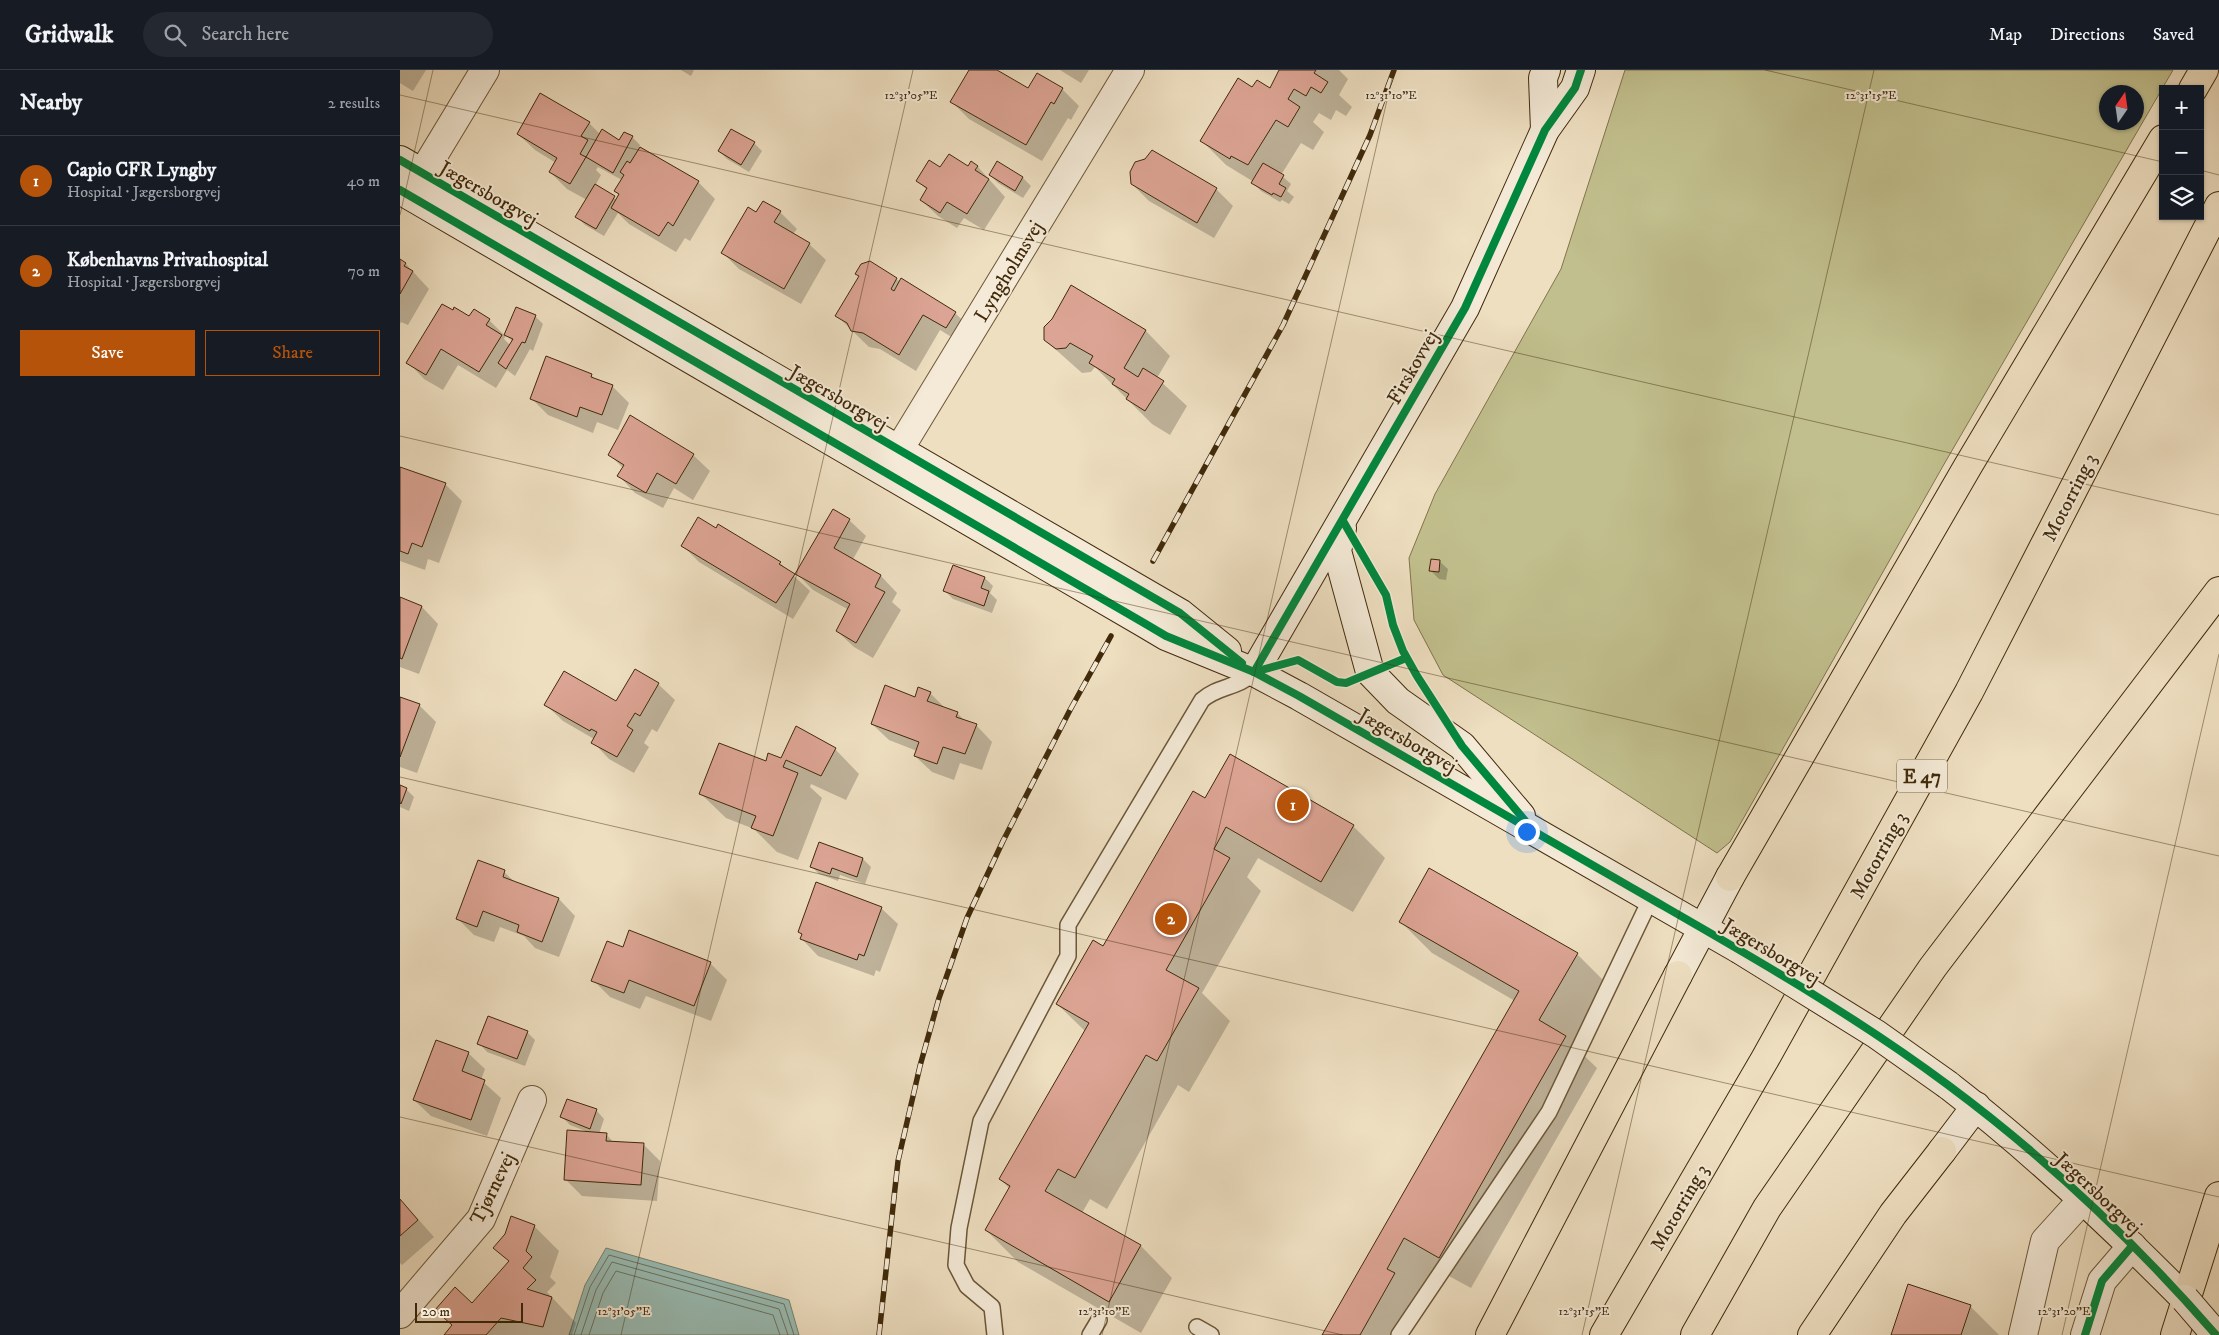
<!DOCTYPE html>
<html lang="en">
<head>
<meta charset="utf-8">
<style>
  body { margin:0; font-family:"IM FELL DW Pica",serif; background:#242831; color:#f1f3f6 }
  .controls { position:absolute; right:15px; top:15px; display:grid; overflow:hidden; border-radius:0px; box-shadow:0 1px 4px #0004 }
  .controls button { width:45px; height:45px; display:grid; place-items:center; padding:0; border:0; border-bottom:1px solid #363941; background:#171b24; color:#f1f3f6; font:25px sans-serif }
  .compass { position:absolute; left:1699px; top:15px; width:45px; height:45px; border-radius:50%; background:#171b24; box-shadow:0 1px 4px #0004; rotate:13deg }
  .scale { position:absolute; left:15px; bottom:12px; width:108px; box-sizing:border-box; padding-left:5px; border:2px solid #402a0a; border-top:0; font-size:14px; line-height:18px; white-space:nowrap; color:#402a0a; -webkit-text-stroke:4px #f4ead7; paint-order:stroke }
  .you { position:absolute; left:1126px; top:761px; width:18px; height:18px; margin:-12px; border:4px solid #fff; border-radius:50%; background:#1a73e8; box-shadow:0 0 0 8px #1a73e833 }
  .badge { display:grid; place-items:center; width:32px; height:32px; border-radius:50%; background:#b45309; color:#fff; font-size:16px; font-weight:700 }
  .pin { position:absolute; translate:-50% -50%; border:2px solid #fff; box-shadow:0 1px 5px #0006 }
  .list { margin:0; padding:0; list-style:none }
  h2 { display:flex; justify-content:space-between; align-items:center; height:65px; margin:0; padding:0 20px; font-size:21px }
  h2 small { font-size:16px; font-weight:400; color:#9ea1a6 }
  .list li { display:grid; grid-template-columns:32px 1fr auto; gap:15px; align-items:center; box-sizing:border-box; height:90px; padding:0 20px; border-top:1px solid #363941 }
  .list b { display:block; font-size:19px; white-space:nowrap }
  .list p { margin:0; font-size:16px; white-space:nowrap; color:#9ea1a6 }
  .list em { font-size:16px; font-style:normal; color:#9ea1a6 }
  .actions { display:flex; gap:10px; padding:15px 20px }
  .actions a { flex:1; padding:11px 0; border:1px solid #b45309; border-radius:0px; text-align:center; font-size:18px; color:#b45309 }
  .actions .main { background:#b45309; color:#fff }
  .icon { flex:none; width:28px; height:28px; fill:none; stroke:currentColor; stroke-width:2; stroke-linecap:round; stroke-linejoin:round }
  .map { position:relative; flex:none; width:1819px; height:1265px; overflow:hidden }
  header { display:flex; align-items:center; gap:30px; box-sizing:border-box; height:70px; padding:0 25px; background:#171b24; border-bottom:1px solid #363941 }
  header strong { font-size:24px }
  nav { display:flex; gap:28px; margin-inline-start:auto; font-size:18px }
  .search { width:350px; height:45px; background:#242831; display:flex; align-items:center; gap:12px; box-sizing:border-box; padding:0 18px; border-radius:28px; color:#9ea1a6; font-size:19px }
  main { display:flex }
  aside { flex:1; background:#171b24 }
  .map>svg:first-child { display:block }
</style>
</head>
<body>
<header>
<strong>Gridwalk</strong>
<div class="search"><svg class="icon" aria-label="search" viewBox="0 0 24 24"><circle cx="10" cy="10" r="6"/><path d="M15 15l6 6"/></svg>Search here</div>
<nav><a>Map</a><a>Directions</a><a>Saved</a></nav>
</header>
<main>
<aside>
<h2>Nearby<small>2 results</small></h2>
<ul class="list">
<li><span class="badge">1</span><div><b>Capio CFR Lyngby</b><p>Hospital · Jægersborgvej</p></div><em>40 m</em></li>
<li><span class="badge">2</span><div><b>Københavns Privathospital</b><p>Hospital · Jægersborgvej</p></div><em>70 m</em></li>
</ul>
<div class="actions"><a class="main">Save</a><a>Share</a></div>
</aside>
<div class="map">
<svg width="1819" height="1265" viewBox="0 0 1819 1265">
  <rect width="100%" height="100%" fill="#eedfc1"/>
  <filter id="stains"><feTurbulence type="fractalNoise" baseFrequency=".004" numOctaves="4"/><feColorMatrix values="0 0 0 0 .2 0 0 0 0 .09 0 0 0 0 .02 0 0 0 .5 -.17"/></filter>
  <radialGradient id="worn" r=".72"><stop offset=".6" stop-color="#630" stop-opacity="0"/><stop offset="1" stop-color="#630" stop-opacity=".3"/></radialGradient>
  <!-- green -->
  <path fill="#c1bf8d" stroke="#80744c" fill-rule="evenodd" d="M1225,0h548l-230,396 -213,376 -13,11 -274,-178 -29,-55 -5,-62 26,-64 126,-225zM1706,22h30v30h-30z"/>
  <!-- water -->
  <polygon fill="#99bcb4" stroke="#758270" points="206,1178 389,1230 399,1265 169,1265 185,1215"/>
  <!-- shadow -->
  <g fill="#0003" fill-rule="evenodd">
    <polygon points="0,0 26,0 13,21 0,13"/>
    <polygon points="281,0 294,0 291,6"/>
    <polygon points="571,0 595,0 628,20 662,19 679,36 671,50 668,48 642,91 569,49 552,32"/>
    <polygon points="660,0 689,0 681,13"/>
    <polygon points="881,0 939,0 948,9 939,25 952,37 946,46 936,40 931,50 919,43 913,52 924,62 913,80 901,73 881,105 891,114 887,121 894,127 889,134 882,130 880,132 861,121 853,113 854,112 826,95 802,71 853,19 870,20"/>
    <path d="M189,53l11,11 20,8 12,-5 8,8 -1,3 59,34 17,17 -25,42 -5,-3 -9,14 -47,-28 -11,-11 -14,23 -19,-11 -8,-8 10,-17 -20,-11 -17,-17 6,-9 -21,-13 -17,-16zM198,97l24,13 -6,11 3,4 -2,5 -22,-14 6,-11 -5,-5z"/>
    <polygon points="354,73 362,81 349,102 327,89 319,81"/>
    <polygon points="598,93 623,108 631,116 623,128 598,113 590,105"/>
    <polygon points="578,97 605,127 584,160 564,148 557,158 538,146 521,130 527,120 518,111 540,99"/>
    <polygon points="732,114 816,119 833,136 814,168 749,131"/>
    <polygon points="380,142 397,159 393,164 409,174 426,190 401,234 339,199 323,183 357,144"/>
    <polygon points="0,191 6,194 29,219 8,255 1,252 0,254"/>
    <polygon points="496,209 555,243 572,259 563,274 540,260 516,301 480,279 469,277 437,246"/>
    <polygon points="672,217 746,261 770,286 757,308 787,336 770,365 752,354 695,297 691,302 682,303 645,270 653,250"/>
    <path d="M117,238l18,8 8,8 -10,27 -3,-2 -15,27 -8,-6 -11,18 -38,-23 -15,25 -19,-11 -16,-17 62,-44 19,2 16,16zM106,265l7,7 -2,4 -7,-7z"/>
    <polygon points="191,305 196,310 212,316 229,333 218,360 197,352 193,363 148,345 131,328"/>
    <polygon points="209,384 293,385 310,401 293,430 274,418 263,438 235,423 219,406 223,398"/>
    <polygon points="0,398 45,414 62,431 39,493 28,489 25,500 0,491"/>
    <polygon points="449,450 466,466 452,491 481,506 497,523 492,532 501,540 473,588 454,577 437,561 449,540 413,520 397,504"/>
    <polygon points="282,475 380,493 410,521 393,549 299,492"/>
    <polygon points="1039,491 1048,499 1046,510 1039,509 1031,501"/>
    <polygon points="585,508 593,516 590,523 597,530 592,543 553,529 545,521"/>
    <polygon points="0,529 22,537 38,554 19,604 0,597"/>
    <polygon points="258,614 275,630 257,662 252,659 244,673 249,677 234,703 209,689 193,672 194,669 163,651 146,635 217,633"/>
    <polygon points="530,623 546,639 557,643 565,651 576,655 592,672 582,700 560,693 554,710 532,702 515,686 517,681 489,670 472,654"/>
    <polygon points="0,628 19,635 36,652 17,703 0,697"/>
    <polygon points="435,679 459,704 446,730 411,714 410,717 422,728 398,790 377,782 354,759 326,748 301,724 366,692"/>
    <polygon points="0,717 6,719 14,727 9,741 0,737"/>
    <polygon points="805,730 953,756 985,788 953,842 858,788 847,807 861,821 802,923 830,951 789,1022 778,1015 707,1139 690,1129 682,1143 741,1176 772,1208 741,1263 618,1192 586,1160 610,1119 600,1109 686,962 657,934 704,878"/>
    <polygon points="419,774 463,789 471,797 465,814 440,805 438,811 419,804 411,796"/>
    <polygon points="104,802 116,813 159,829 175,846 159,887 135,878 124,866 100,857 94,872 74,865 57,848"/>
    <polygon points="481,838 498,854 480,902 476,900 474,906 418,886 402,869 403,866 399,862"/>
    <polygon points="1000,851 1177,884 1209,916 1174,976 1197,998 1071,1218 1036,1199 1026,1236 1009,1265 923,1265 1115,931 1032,883"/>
    <polygon points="223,879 310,893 327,910 311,951 246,926 240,939 210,927 193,910"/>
    <polygon points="127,962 135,970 125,996 87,982 79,973"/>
    <polygon points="68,983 85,999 81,1010 101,1028 87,1066 31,1046 14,1030"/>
    <polygon points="196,1040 204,1049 199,1064 206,1064 214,1073 243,1074 260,1091 257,1131 182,1126 166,1110 188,1062 170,1055 162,1047"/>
    <polygon points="0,1129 34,1167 2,1195 0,1193"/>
    <polygon points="134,1156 159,1181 150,1207 156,1213 147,1222 176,1253 172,1265 46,1265 53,1256 37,1240 72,1235 110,1192 95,1178"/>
    <polygon points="1570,1236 1599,1265 1492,1265"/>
  </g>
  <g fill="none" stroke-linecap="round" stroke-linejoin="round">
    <!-- shore -->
    <g stroke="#6c735f" stroke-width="1">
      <polyline points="174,1265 190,1217 209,1185 384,1234 394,1265"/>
      <polyline points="181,1265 196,1220 212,1192 379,1239 388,1265"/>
      <polyline points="189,1265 203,1223 216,1201 373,1245 380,1265"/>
    </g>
  </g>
  <!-- building -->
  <g fill="#dca494" stroke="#402a0a">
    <polygon points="569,0 597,0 628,18 637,3 663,18 654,34 651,32 626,75 550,32"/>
    <polygon points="879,0 916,0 914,3 928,12 921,23 911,17 906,26 894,19 888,29 900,37 888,57 876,50 848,95 831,86 830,89 800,71 838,8 852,17 857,10 870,18"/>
    <polygon points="140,23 190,52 181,66 188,70 180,84 186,87 170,114 149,102 157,88 117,64"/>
    <polygon points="202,59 219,70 224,62 233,66 213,103 186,87"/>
    <polygon points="331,59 355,72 341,95 318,81"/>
    <polygon points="240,77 299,111 273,156 268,152 259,166 211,138 219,124 214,121 224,105 220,102 227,91 230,93"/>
    <polygon points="752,80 817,118 797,153 731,114 730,102 735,92 745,89"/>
    <polygon points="549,84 568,96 571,91 578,96 575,100 589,109 567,144 547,132 540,143 520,130 527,118 516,111 529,90 540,97"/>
    <polygon points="597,91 623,107 615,121 589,105"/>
    <polygon points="863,93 884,105 879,114 886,118 881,127 873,123 872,125 851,113"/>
    <polygon points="195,114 215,126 196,159 175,147"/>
    <polygon points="363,131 381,141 374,152 410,173 384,219 321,183 348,137 356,142"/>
    <polygon points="0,189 6,193 4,196 13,201 0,224"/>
    <polygon points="470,191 497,208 491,219 494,221 501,208 556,242 546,258 523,245 499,285 463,263 451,261 447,253 435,246 459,206 455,204 461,194"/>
    <polygon points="671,215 746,260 724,298 738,307 743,298 764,311 745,341 726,329 729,324 712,314 715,309 689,293 693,286 670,273 666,278 656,279 644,270 644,257 652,249"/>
    <polygon points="42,234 53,240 54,237 69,246 74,239 90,249 86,255 102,265 79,302 41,279 26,305 6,293"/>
    <polygon points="116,237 136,245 125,273 122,272 106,299 98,293 113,269 104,265"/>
    <polygon points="146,286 192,304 191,307 213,315 202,345 180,337 177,347 130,329"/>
    <polygon points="230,345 294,384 276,414 257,403 246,423 217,406 224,395 208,385"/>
    <polygon points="0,397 46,413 22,477 12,473 8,484 0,481"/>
    <polygon points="433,439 450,449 434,478 481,505 475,517 485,522 456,573 436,561 450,534 395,504"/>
    <polygon points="298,447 316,458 318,454 381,492 379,494 395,504 376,533 281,476"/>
    <polygon points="1031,489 1040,490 1039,502 1029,501"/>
    <polygon points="553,495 585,507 581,518 589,521 584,536 543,521"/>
    <polygon points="0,527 22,536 2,589 0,588"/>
    <polygon points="235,599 259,613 240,646 235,643 227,656 233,660 217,687 191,673 197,662 191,659 190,661 144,635 164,601 216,631"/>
    <polygon points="485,615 515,627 518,617 531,622 527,631 558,642 556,647 577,654 565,684 543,677 537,694 514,686 519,672 471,654"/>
    <polygon points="0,627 20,634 0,687"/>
    <polygon points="396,656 436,678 421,706 386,690 383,697 398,703 373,766 351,758 356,746 299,724 319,673 366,691 368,683 381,688"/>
    <polygon points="830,684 954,755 921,812 826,757 814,779 830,788 766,900 799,918 757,991 746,985 675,1108 658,1099 645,1121 741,1175 709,1232 585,1160 610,1116 599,1109 689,953 656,934 693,870 703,876 793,721 805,728"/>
    <polygon points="0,715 7,718 1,734 0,733"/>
    <polygon points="419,772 463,788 457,807 432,798 430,804 410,797"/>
    <polygon points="78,790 105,800 103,807 159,828 142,872 117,862 119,855 83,841 77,857 56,849"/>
    <polygon points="1029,798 1178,883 1139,950 1166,966 1039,1188 1004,1168 987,1199 995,1203 960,1265 922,1265 1119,921 999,852"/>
    <polygon points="416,812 482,837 464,886 459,884 457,890 400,869 402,864 398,862"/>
    <polygon points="229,860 311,892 294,936 229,910 224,923 191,911 207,871 223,877"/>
    <polygon points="88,946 128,961 117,989 77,974"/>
    <polygon points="36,970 69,982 62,1001 85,1010 71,1050 13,1030"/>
    <polygon points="167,1029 197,1039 190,1059 160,1047"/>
    <polygon points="167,1060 207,1063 206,1071 244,1073 241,1115 164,1110"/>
    <polygon points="0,1129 18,1150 0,1166"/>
    <polygon points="111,1146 135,1155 126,1181 132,1187 123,1198 136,1210 127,1219 152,1227 143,1257 101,1248 86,1265 44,1265 52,1255 35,1240 55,1217 72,1233 109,1191 93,1178 105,1164"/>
    <polygon points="1508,1214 1571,1235 1561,1265 1491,1265"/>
  </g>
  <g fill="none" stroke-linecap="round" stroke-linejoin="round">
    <defs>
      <g id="lane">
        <polyline points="797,1257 811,1265"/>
        <path d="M595,1265l-3,-28 -25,-21 -11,-21 3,-37 22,-107 87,-165v-31l134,-225c17,-15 36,-11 52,-28"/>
        <polyline points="690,1265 699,1250"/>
        <polyline points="999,1265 1149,1042 1251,828"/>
      </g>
      <g id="street">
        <polyline points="10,124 85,0"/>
        <polyline points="486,401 730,0"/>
        <polyline points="0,1244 81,1149 132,1030"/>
        <polyline points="1623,1265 1645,1171 1683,1129"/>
        <polyline points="1685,1265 1702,1211 1732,1176"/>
      </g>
      <g id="secondary">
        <polyline points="1145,60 1143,8 1146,0"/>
        <polyline points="0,90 780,543 827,581"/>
        <polyline points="0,120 744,553 766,566 854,602 899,626 1339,879"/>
        <polyline points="942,458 937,481 970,602 998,631 1062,676 1121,746"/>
        <polyline points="854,602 1065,238 1145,60 1175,18 1181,0"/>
        <polyline points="1278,905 1330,807"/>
        <path d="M1548,1015c84,65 162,138 237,214"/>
        <polyline points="1542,1081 1576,1036"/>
      </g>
      <g id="highway">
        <polyline points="1793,19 1804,0"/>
        <polyline points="1330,807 1568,396 1763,69"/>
        <polyline points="1090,1265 1278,905"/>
        <polyline points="1204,1265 1365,989 1569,622 1819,136"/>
        <polyline points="1295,1265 1367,1138 1533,897 1819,521"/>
        <polyline points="1412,1265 1493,1144 1542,1081"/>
        <polyline points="1775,1265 1819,1126"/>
      </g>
    </defs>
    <!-- lane casing -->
    <use href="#lane" stroke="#6c5738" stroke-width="18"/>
    <!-- street casing -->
    <use href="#street" stroke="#6c5738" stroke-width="30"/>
    <!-- secondary casing -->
    <use href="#secondary" stroke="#402a0a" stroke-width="30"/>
    <!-- highway casing -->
    <use href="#highway" stroke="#402a0a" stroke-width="30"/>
    <!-- lane -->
    <use href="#lane" stroke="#f4ead7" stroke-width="15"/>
    <!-- street -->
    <use href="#street" stroke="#f4ead7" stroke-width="28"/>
    <!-- secondary -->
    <use href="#secondary" stroke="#f4ead7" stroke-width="28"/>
    <!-- highway -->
    <use href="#highway" stroke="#eedfc1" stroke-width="28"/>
    <defs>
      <g id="rail">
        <polyline points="753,491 883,255 970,65 994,0"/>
        <polyline points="479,1265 498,1091 520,996 539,928 567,848 603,771 670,640 711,566"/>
      </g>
    </defs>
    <!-- rail casing -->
    <use href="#rail" stroke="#402a0a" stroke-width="5.5"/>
    <!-- rail -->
    <use href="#rail" stroke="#f4ead7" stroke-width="4" stroke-dasharray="11" stroke-linecap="butt"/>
    <defs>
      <g id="secondary-bridge">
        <polyline points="1339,879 1476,964 1548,1015"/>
        <polyline points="1785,1229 1816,1265"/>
      </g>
    </defs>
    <!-- secondary-bridge casing -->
    <use href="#secondary-bridge" stroke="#402a0a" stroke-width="30" stroke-linecap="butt"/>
    <!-- secondary-bridge -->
    <use href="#secondary-bridge" stroke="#f4ead7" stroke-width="28"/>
    <defs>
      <g id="cycleway">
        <polyline points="0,90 780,543 842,593"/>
        <path d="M0,120l744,433 22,13 88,36 45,24c109,63 219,125 328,189 109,63 219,124 321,200 97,72 189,159 268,250"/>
        <polyline points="943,451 986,525 993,555 1003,581 1017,606 1062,676 1127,753"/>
        <polyline points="854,602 1065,238 1145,60 1175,18 1181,0"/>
        <polyline points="854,602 898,590 937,612 946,613 1006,588"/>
        <polyline points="1685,1265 1702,1211 1732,1176"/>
      </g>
    </defs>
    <!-- cycleway casing -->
    <use href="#cycleway" stroke="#f4ead7" stroke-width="11"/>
    <!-- cycleway -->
    <use href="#cycleway" stroke="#00873e" stroke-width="8"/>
  </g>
  <!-- ticks -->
  <path fill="none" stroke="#402a0a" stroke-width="1" stroke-opacity="0.45" d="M1365,0l398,92M0,25l1819,420M1800,100l19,5M0,145l33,-145M0,366l1819,420M0,707l1819,420M0,1047l943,218M221,1265l292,-1265M702,1265l292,-1265M1182,1265l292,-1265M1662,1265l157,-681"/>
  <g text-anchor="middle" stroke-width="4" stroke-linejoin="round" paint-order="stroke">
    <!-- shield labels -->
    <rect fill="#f4ead7" stroke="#766448" stroke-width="1" x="1497" y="689.5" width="50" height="33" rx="4"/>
    <g font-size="19" font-weight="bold" fill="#402a0a">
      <text x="1522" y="713">E 47</text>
    </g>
    <!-- street labels -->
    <g font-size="20" fill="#402a0a" stroke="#f4ead7">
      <text transform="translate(89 123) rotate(30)" y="7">Jægersborgvej</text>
      <text transform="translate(608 201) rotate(-59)" y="7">Lyngholmsvej</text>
      <text transform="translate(1012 297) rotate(-60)" y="7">Firskovvej</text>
      <text transform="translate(439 327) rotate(30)" y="7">Jægersborgvej</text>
      <text transform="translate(1669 427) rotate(-63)" y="7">Motorring 3</text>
      <text transform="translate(1008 670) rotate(30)" y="7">Jægersborgvej</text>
      <text transform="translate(1478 785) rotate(-61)" y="7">Motorring 3</text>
      <text transform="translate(1372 881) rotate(31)" y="7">Jægersborgvej</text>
      <text transform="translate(92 1118) rotate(-64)" y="7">Tjørnevej</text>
      <text transform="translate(1699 1123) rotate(43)" y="7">Jægersborgvej</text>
      <text transform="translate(1279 1137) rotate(-60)" y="7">Motorring 3</text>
    </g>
  </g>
  <g font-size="12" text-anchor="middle" fill="#402a0a" stroke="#f4ead7" stroke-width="4" stroke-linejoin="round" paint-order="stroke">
    <text x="511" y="29">12°31'05"E</text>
    <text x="991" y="29">12°31'10"E</text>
    <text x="1471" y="29">12°31'15"E</text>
    <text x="224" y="1245">12°31'05"E</text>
    <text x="704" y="1245">12°31'10"E</text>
    <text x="1184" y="1245">12°31'15"E</text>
    <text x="1664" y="1245">12°31'20"E</text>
  </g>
  <rect width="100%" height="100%" filter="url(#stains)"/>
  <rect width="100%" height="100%" fill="url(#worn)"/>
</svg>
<div class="controls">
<button>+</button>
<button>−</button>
<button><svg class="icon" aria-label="layers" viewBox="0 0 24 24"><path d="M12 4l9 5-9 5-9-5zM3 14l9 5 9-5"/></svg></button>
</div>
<svg class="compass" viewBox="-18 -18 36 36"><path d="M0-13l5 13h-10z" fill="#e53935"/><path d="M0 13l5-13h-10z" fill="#9ea1a6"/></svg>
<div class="scale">20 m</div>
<div class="you"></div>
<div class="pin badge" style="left:893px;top:735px">1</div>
<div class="pin badge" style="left:771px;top:849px">2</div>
</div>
</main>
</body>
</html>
